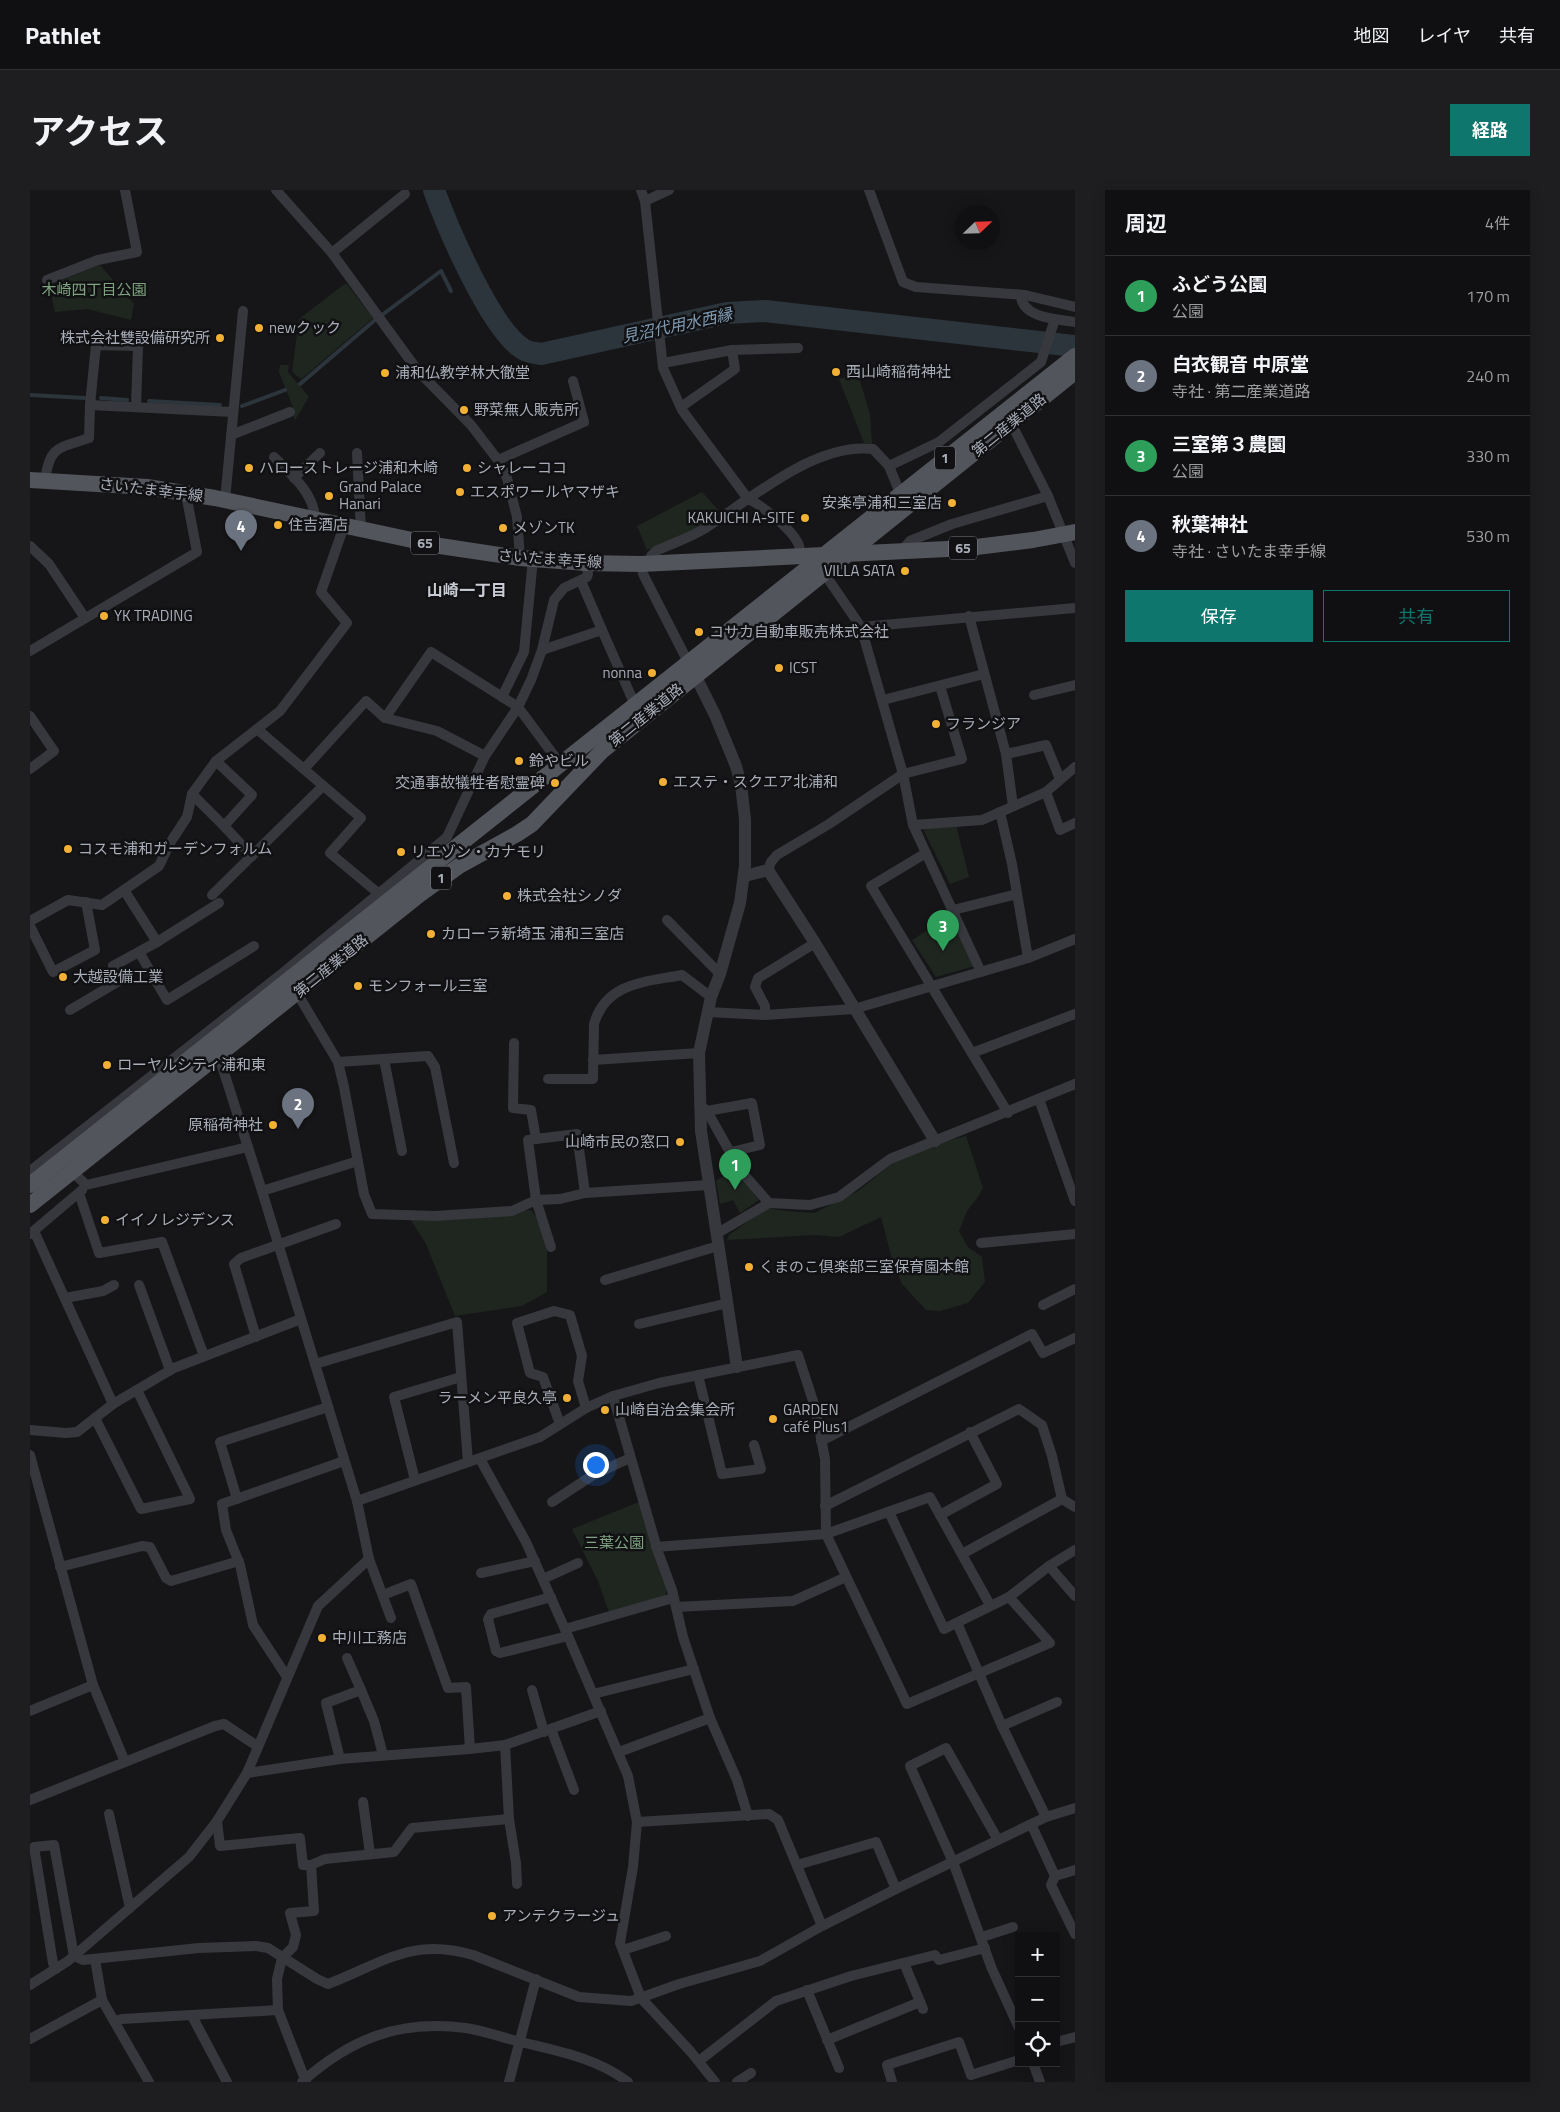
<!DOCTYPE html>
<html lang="ja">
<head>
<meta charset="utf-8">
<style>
  body { margin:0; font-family:"Titillium Web","Noto Sans JP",sans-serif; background:#1e1e20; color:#f1f3f6 }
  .controls { position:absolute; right:15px; bottom:15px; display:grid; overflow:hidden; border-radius:0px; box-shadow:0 2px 12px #0003 }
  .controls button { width:45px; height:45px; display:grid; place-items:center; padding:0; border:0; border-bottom:1px solid #303032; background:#101012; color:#f1f3f6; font:25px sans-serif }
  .compass { position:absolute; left:925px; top:15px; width:45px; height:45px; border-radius:50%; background:#101012; box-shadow:0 2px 12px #0003; rotate:67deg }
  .you { position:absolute; left:565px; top:1274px; width:18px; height:18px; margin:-12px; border:4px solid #fff; border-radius:50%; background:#1a73e8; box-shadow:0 0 0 8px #1a73e833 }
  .badge { display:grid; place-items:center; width:32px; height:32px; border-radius:50%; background:#0f766e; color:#fff; font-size:16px; font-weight:700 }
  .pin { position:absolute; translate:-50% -41px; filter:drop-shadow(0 1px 2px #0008) }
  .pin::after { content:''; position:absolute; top:26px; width:18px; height:15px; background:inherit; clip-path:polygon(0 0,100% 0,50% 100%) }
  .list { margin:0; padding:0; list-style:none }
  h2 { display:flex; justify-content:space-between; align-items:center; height:65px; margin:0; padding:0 20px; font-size:21px }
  h2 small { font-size:16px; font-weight:400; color:#9c9d9f }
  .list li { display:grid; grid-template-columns:32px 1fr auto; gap:15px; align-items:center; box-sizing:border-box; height:80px; padding:0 20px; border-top:1px solid #303032 }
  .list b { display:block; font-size:19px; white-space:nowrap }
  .list p { margin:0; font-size:16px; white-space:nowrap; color:#9c9d9f }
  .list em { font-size:16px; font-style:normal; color:#9c9d9f }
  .actions { display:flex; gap:10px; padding:15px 20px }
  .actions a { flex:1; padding:11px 0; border:1px solid #0f766e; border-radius:0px; text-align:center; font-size:18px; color:#0f766e }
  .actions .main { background:#0f766e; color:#fff }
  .icon { flex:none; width:28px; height:28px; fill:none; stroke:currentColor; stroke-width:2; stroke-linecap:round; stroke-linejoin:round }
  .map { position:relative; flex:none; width:1045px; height:1892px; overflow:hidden; border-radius:0px }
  header { display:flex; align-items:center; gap:30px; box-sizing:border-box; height:70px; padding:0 25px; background:#101012; border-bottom:1px solid #303032 }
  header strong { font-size:24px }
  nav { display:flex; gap:28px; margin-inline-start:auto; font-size:18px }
  .intro { display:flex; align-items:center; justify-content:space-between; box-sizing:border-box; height:120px; padding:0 30px }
  h1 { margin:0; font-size:35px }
  .button { padding:12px 22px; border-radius:0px; background:#0f766e; color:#fff; font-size:18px; font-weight:700 }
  main { display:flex; gap:30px; padding:0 30px }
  aside { flex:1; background:#101012; border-radius:0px; box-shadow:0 2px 12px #0003 }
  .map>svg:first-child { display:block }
</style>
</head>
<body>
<header>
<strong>Pathlet</strong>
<nav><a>地図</a><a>レイヤ</a><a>共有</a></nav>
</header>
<div class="intro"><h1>アクセス</h1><a class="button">経路</a></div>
<main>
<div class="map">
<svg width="1045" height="1892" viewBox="0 0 1045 1892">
  <rect width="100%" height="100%" fill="#161618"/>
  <!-- green -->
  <g fill="#1e261f">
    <polygon points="70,75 104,114 101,130 57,119 25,122 19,95"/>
    <polygon points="316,93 343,128 271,189 262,182 269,129"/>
    <polygon points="250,175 259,175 258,182 279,207 265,230 261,221 264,220 249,182"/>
    <polygon points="828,184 840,224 842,254 834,253 809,189"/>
    <polygon points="672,302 691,323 671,337 617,360 607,336"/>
    <polygon points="926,635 939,687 920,694 894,641 897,637"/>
    <polygon points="921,725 945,776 906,787 882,750"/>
    <polygon points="936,946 953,998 948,1007 937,1021 929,1041 938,1057 952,1067 955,1092 938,1113 910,1121 896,1120 872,1094 862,1069 851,1027 809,1047 785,1045 697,1050 699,1045 736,1018 756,1021 784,1023 828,1001 863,973 899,956"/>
    <polygon points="705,978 729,1010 710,1023 703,1010 690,1014 686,991"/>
    <polygon points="501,1020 517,1042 517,1102 492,1116 425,1126 396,1054 379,1027 418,1029"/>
    <polygon points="609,1312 625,1369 637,1400 635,1406 579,1422 568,1391 542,1339"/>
  </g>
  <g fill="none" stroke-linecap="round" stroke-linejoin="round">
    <!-- stream -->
    <g stroke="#2c353c" stroke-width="4">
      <polyline points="352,125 411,81 421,101"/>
      <polyline points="270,194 345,130"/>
      <polyline points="0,205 55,208"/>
      <polyline points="71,208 97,210"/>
      <polyline points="119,211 190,215"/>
      <polyline points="212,216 255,200"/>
    </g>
    <!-- river -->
    <path stroke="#2c353c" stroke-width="22" d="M404,0c13,36 57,140 89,159 4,3 12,4 18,5l186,-41 38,-2 310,35"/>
    <!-- minor -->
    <g stroke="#37383d" stroke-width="10">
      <polyline points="246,0 302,63 388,181 441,235 468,270 477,288 487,327 490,368"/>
      <path d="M611,0l4,11 18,167 19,42 66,89c14,6 43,30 50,44 2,4 2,8 3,12"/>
      <polyline points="839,0 873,92 886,97 995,105 1045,117"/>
      <polyline points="615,11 639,0"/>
      <polyline points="302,63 375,4"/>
      <polyline points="17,90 68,70 107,62 95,0"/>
      <path d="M991,105c0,23 37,24 54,27"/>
      <polyline points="633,173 702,160 768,158"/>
      <polyline points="60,215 203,222"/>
      <polyline points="651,217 705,179 702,160"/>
      <polyline points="979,229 1018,306 1045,373"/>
      <polyline points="201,245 260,222"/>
      <polyline points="327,263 331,340"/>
      <path d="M244,267c17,17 41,37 41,63"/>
      <polyline points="468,270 554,232 543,191"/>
      <polyline points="859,276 870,303"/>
      <polyline points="264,288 290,263"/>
      <path d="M15,291c4,-35 14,-33 44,-43l1,-33 6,-60 42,1 -2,61"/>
      <polyline points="195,310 213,121"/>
      <polyline points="0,356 19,374 55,428"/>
      <polyline points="872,360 880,351 922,334 1018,306"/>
      <polyline points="611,374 613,384 658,472"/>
      <path d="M618,374l3,-8 5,-5c15,-7 33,-13 48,-22 47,-30 111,-87 169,-80l16,17 50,-24 102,-80 14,-43"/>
      <polyline points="794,383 831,437 873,584 883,635 951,782"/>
      <polyline points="551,391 572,440"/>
      <polyline points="939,426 976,564 983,616"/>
      <polyline points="831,437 1045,418"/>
      <polyline points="512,460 572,440 605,515"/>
      <polyline points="0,461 167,362 156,304"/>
      <polyline points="1004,505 1045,495"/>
      <polyline points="472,507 494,462 503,369"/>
      <polyline points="853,510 954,484"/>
      <polyline points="0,526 24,561 0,579"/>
      <polyline points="355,528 401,462 488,517 531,575"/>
      <polyline points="227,539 331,628 300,663 348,703"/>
      <polyline points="976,564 1016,555 1030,589"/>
      <polyline points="186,571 222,605 194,636 222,666"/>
      <polyline points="274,579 336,511 355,528 407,541 455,566"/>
      <polyline points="1016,602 1030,640 1045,633"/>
      <polyline points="162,604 194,636"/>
      <polyline points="970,622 982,674 998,768"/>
      <polyline points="883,635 952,630 1016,602 1045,577"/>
      <polyline points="896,663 841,696 978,923"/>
      <polyline points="738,680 741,672 747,665 799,634 873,584 932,569 910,496"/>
      <polyline points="182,705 293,596"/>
      <polyline points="923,720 987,704"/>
      <polyline points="637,730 690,784"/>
      <polyline points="0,731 38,710 72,715 129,676 140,653 157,627 162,604 186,571 250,521 317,433 291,402 314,336"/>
      <polyline points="0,736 23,782 65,760 56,712"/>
      <polyline points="127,752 189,713"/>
      <polyline points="109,762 137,810 224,756"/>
      <polyline points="267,803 308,872 314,897 334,1004 342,1024 405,1026 482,1021 506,1010 530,1009 555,1003 679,995"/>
      <polyline points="40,820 89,791 83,776 127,752 94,700"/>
      <polyline points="678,822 735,825 824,819 998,768 1045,749"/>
      <polyline points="735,825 735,816 725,797 728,788 785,753"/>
      <polyline points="484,853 483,918 501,920 506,949"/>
      <polyline points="942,863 1045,824"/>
      <polyline points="186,867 192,876 232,1001 327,1311 339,1369 361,1428"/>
      <polyline points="354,869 372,961"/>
      <polyline points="563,870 669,863"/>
      <polyline points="308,872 398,866 405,877 424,973"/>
      <path d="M518,889h45l1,-55c12,-42 52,-42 88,-49l29,22"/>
      <polyline points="1009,909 1045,1011"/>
      <polyline points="669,914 677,921 710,980 739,1013"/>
      <polyline points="677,921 722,913 730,955 701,962"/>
      <polyline points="0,981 249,786 417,647 455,566 488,517 501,490 512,460 524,410 534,398 557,387 558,384 556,373"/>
      <polyline points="42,981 56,995 218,957"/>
      <polyline points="232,1001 328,971"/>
      <polyline points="49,1003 69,1063 132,1052 174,1166"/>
      <polyline points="4,1041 83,1214"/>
      <polyline points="0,1044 52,1000"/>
      <polyline points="686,1044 739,1013 780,1015 809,1007 860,969 1045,894"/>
      <polyline points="951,1053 1045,1044"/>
      <polyline points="521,1057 506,1010 498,950 547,944 555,1003"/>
      <polyline points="575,1090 688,1056"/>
      <polyline points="109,1095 140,1180"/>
      <polyline points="35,1108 73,1101 84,1095"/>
      <polyline points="1013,1115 1045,1099"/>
      <polyline points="609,1134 698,1113"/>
      <polyline points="226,1147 204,1074 211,1068 306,1034"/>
      <polyline points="285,1174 427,1132 438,1272"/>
      <polyline points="668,1185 692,1284 731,1279 724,1255"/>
      <polyline points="583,1206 628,1362 642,1400 653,1447 680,1528 707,1590 718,1626"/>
      <polyline points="65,1228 111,1319 160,1309 107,1200"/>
      <polyline points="530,1234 513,1187 500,1183 487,1133 524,1121 540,1125 552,1166 548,1191 556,1218"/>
      <polyline points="0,1240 36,1243 47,1242 83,1214 144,1178 271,1129"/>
      <polyline points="791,1251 1002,1144 1013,1163 1045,1148"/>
      <polyline points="0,1265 63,1495 95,1572"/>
      <polyline points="450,1269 496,1352 538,1446 598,1586 607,1632 603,1677 590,1753 611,1808 661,1862 685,1892"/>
      <polyline points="385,1290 364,1207 431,1187"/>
      <polyline points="207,1309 190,1252 298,1217"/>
      <polyline points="327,1311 510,1247 556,1218 583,1206 629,1193 768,1165 785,1217 795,1269 796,1344 877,1514 1020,1453 979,1407"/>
      <polyline points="522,1312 563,1285 600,1268"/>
      <polyline points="795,1316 989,1219 1012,1235 1022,1266 1032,1309 1045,1317"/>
      <polyline points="859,1322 914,1439 979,1407 1019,1376 1045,1360"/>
      <polyline points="910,1325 967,1294 940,1242"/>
      <polyline points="626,1357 796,1344 900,1307 960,1415"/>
      <polyline points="932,1364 1032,1309"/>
      <polyline points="1019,1376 1045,1406"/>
      <polyline points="30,1377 112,1356 120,1357 136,1388 141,1391 209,1371"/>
      <polyline points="451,1383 505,1371"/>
      <polyline points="513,1389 548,1373"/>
      <polyline points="353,1405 381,1394 418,1498 436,1497 440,1559"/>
      <polyline points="521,1407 461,1424 458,1429 466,1461 470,1463 538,1446"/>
      <polyline points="646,1417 763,1411 816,1387"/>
      <polyline points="927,1433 972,1536 1016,1627"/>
      <polyline points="535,1439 643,1408"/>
      <polyline points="317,1468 331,1500"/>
      <polyline points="257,1487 223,1435 210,1375 196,1340 192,1314 314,1271"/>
      <polyline points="502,1500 514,1542"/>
      <polyline points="563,1504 664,1479"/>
      <polyline points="0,1521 63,1495"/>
      <polyline points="972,1536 1027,1512"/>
      <polyline points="521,1539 544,1600"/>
      <polyline points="475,1555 479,1629 486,1673 487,1694"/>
      <polyline points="589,1562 680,1528"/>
      <polyline points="310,1569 296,1513 331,1500 344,1531 353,1565"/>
      <polyline points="217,1583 310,1569 440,1559 475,1555 571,1521"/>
      <polyline points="0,1610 185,1536 194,1534 227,1556"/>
      <polyline points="333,1612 340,1664"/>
      <polyline points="79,1624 100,1718"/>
      <polyline points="187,1631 190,1656 270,1648 273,1675 281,1675"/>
      <polyline points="607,1632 739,1624 748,1630 792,1736"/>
      <polyline points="1002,1636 1025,1686 1045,1680"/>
      <polyline points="968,1650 916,1558 880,1576 923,1672 962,1779 989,1838"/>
      <polyline points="767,1675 846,1652 866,1699"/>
      <polyline points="1025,1686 1021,1695 1045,1744"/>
      <polyline points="952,1747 983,1737"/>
      <polyline points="593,1760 636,1746"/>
      <polyline points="65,1769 72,1810 119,1892"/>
      <polyline points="874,1773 893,1819"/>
      <path d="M26,1779l-3,-6 -19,-116 20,-2 20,111 9,4 116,-12 57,-2 12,2 49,31 11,5c55,-21 83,-47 145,-29l106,42 52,4 6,-2 42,-15 81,-23 62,-35 74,-37 150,-72 29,-9"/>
      <polyline points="0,1795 38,1771 159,1667 187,1631 217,1583 288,1416 339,1369"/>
      <polyline points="777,1800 809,1878"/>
      <polyline points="162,1826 197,1892"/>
      <polyline points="84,1831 92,1829 248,1820"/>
      <polyline points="0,1849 72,1810"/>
      <polyline points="797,1850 890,1812"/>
      <polyline points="1026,1852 1045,1847"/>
      <polyline points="669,1871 746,1811 821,1786 905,1765 909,1770 955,1758"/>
      <polyline points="1003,1873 1010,1892"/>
      <path d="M272,1892c48,-43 98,-63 164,-54 20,3 40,11 59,15 37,9 73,16 103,39"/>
      <polyline points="276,1892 248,1820 247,1789 252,1768 263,1757 266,1745 260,1723 284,1721 281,1675 295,1669 364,1662 382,1638 479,1629"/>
      <polyline points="479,1892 506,1789"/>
      <polyline points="707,1892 721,1883"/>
      <polyline points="862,1892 857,1875 929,1852 941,1885 989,1870"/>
    </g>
    <!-- tertiary -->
    <g stroke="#37383d" stroke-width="12">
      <polyline points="662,479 685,525 706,576 711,595 715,629 715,676 710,713 690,784 681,807 669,863 671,941 707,1177"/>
      <polyline points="715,686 738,680 785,753 905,951"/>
    </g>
    <!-- primary -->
    <g stroke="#53555c" stroke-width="16">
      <polyline points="0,290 117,297 185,308 410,356 490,368 556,373 611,374 938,358 1003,350 1045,342"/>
      <polyline points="0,995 1045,166"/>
      <polyline points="0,1015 389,705 429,676 487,644 502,634 572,561 1045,182"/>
    </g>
  </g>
  <!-- markers -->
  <g fill="#f2b134" stroke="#111113" stroke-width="2">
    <circle cx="229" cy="138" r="5"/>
    <circle cx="190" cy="148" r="5"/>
    <circle cx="806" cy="182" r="5"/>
    <circle cx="355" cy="183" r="5"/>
    <circle cx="434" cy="220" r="5"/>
    <circle cx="219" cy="278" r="5"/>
    <circle cx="437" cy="278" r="5"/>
    <circle cx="430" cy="302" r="5"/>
    <circle cx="299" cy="306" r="5"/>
    <circle cx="922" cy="313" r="5"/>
    <circle cx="775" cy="328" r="5"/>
    <circle cx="248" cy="335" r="5"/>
    <circle cx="473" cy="338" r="5"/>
    <circle cx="875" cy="381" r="5"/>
    <circle cx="74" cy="426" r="5"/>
    <circle cx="669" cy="442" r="5"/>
    <circle cx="749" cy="478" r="5"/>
    <circle cx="622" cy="483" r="5"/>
    <circle cx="906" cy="534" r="5"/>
    <circle cx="489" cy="571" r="5"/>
    <circle cx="633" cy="592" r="5"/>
    <circle cx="525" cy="593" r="5"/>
    <circle cx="38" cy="659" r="5"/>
    <circle cx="371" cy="662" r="5"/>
    <circle cx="477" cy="706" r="5"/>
    <circle cx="401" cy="744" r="5"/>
    <circle cx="33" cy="787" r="5"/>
    <circle cx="328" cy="796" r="5"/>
    <circle cx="77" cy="875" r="5"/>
    <circle cx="243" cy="935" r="5"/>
    <circle cx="650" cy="952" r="5"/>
    <circle cx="75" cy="1030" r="5"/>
    <circle cx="719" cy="1077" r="5"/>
    <circle cx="537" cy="1208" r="5"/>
    <circle cx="575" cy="1220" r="5"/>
    <circle cx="743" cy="1229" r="5"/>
    <circle cx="292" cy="1448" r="5"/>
    <circle cx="462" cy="1726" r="5"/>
  </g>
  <g text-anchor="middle" stroke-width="5" stroke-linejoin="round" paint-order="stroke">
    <!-- shield labels -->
    <g fill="#111113" stroke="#7b7e86" stroke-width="1">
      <rect x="905" y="256.5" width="20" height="23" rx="4"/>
      <rect x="381" y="341.5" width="28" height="23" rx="4"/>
      <rect x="919" y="346.5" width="28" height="23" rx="4"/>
      <rect x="401" y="676.5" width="20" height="23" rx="4"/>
    </g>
    <g font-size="14" font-weight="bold" fill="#a8adb8">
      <text x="915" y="273">1</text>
      <text x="395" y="358">65</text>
      <text x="933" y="363">65</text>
      <text x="411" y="693">1</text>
    </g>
    <!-- park labels -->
    <g font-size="15" fill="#7fa381" stroke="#111113">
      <text x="64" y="105">木崎四丁目公園</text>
      <text x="584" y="1358">三葉公園</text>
    </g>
    <!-- poi labels -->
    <g font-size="15" fill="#a8adb8" stroke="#111113" text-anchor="start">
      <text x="239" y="143">newクック</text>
      <text x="180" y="153" text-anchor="end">株式会社雙設備研究所</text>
      <text x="816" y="187">西山崎稲荷神社</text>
      <text x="365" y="188">浦和仏教学林大徹堂</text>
      <text x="444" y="225">野菜無人販売所</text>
      <text x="229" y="283">ハローストレージ浦和木崎</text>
      <text x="447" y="283">シャレーココ</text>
      <text x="309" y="302">Grand Palace<tspan x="309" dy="17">Hanari</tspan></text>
      <text x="440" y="307">エスポワールヤマザキ</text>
      <text x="912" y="318" text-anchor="end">安楽亭浦和三室店</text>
      <text x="765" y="333" text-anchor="end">KAKUICHI A-SITE</text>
      <text x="258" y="340">住吉酒店</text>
      <text x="483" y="343">メゾンTK</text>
      <text x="865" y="386" text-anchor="end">VILLA SATA</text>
      <text x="84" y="431">YK TRADING</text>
      <text x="679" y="447">コサカ自動車販売株式会社</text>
      <text x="759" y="483">ICST</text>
      <text x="612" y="488" text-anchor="end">nonna</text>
      <text x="916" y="539">フランジア</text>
      <text x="499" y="576">鈴やビル</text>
      <text x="643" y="597">エステ・スクエア北浦和</text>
      <text x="515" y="598" text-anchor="end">交通事故犠牲者慰霊碑</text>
      <text x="48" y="664">コスモ浦和ガーデンフォルム</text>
      <text x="381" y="667">リエゾン・カナモリ</text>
      <text x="487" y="711">株式会社シノダ</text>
      <text x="411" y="749">カローラ新埼玉 浦和三室店</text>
      <text x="43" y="792">大越設備工業</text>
      <text x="338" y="801">モンフォール三室</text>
      <text x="87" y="880">ローヤルシティ浦和東</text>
      <text x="233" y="940" text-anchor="end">原稲荷神社</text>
      <text x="640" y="957" text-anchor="end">山崎市民の窓口</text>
      <text x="85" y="1035">イイノレジデンス</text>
      <text x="729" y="1082">くまのこ倶楽部三室保育園本館</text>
      <text x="527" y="1213" text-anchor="end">ラーメン平良久亭</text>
      <text x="585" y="1225">山崎自治会集会所</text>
      <text x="753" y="1225">GARDEN<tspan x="753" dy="17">café Plus1</tspan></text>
      <text x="302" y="1453">中川工務店</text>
      <text x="472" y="1731">アンテクラージュ</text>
    </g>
    <!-- street labels -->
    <g font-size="15" fill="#a8adb8" stroke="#111113">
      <text transform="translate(979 235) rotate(-39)" y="5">第二産業道路</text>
      <text transform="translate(121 300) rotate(7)" y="5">さいたま幸手線</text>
      <text transform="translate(520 369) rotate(4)" y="5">さいたま幸手線</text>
      <text transform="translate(616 525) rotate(-39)" y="5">第二産業道路</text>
      <text transform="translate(301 776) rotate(-39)" y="5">第二産業道路</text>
    </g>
    <!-- water labels -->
    <g font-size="16" font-style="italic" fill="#7f9bb3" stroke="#111113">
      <text transform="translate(647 135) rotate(-12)" y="6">見沼代用水西縁</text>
    </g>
    <!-- neighbourhood labels -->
    <g font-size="16" font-weight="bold" fill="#c9ccd4" stroke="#111113">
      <text x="437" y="406">山崎一丁目</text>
    </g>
  </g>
</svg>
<div class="controls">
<button>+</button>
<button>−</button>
<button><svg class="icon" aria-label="locate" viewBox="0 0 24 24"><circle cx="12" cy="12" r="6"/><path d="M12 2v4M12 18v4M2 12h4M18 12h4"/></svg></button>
</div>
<svg class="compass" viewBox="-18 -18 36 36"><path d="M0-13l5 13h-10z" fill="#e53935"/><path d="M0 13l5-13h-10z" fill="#9c9d9f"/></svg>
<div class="you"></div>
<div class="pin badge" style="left:705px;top:1000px;background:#2e9e5b">1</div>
<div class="pin badge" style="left:268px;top:939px;background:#6b7280">2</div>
<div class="pin badge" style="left:913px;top:761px;background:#2e9e5b">3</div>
<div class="pin badge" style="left:211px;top:361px;background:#6b7280">4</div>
</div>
<aside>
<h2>周辺<small>4件</small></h2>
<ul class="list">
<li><span class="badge" style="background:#2e9e5b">1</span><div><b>ふどう公園</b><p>公園</p></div><em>170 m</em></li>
<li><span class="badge" style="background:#6b7280">2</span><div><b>白衣観音 中原堂</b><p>寺社 · 第二産業道路</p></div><em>240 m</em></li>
<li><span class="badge" style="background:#2e9e5b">3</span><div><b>三室第３農園</b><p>公園</p></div><em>330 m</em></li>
<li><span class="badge" style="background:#6b7280">4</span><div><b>秋葉神社</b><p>寺社 · さいたま幸手線</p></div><em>530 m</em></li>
</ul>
<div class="actions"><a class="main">保存</a><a>共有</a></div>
</aside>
</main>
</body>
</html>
